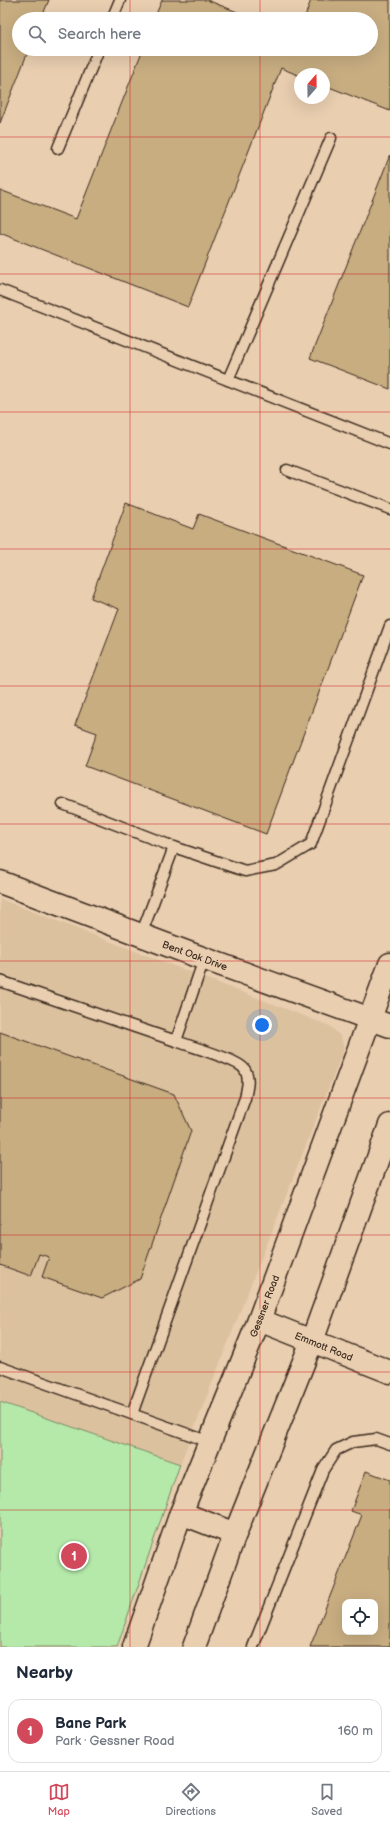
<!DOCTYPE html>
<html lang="en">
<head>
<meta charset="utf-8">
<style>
  body { margin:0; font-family:"Balsamiq Sans",sans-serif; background:#f2f2f3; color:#1f2937 }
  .controls { position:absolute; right:12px; bottom:12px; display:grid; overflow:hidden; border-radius:8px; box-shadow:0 4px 16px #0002 }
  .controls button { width:36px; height:36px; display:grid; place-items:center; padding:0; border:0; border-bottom:1px solid #e0e1e3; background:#fff; color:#1f2937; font:20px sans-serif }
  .compass { position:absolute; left:294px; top:68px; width:36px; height:36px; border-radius:50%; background:#fff; box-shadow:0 4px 16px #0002; rotate:20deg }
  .you { position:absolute; left:262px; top:1025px; width:14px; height:14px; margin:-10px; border:3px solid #fff; border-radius:50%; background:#1a73e8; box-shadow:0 0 0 6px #1a73e833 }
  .badge { display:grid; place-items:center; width:26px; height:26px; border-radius:50%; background:#d1495b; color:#fff; font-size:13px; font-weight:700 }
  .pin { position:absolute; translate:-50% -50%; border:2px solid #fff; box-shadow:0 1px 4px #0006 }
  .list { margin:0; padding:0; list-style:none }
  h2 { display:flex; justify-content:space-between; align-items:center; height:52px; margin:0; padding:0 16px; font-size:17px }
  h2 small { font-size:13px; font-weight:400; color:#747a83 }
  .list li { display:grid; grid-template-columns:26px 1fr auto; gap:12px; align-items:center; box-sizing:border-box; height:64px; margin:0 8px 8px; padding:0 8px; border:1px solid #e0e1e3; border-radius:12px }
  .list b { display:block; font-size:15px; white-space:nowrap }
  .list p { margin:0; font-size:13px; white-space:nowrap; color:#747a83 }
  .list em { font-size:13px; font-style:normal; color:#747a83 }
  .icon { flex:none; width:22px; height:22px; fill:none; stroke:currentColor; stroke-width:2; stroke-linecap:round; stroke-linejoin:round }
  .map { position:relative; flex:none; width:390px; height:1647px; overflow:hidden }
  .search { position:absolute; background:#fff; box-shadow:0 4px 16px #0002; left:12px; right:12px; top:12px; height:44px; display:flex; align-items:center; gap:10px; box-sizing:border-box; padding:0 14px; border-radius:22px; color:#747a83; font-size:15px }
  .sheet { height:124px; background:#fff }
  nav { display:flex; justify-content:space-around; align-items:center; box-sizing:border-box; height:56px; border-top:1px solid #e0e1e3; background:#fff; font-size:11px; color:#747a83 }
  nav a { display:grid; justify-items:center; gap:2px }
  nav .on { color:#d1495b }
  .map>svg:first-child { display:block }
</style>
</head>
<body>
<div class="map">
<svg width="390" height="1647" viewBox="0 0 390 1647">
  <rect width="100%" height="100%" fill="#e9ceb0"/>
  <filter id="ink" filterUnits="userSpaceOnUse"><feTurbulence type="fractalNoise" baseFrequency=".025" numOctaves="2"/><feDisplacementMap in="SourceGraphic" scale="8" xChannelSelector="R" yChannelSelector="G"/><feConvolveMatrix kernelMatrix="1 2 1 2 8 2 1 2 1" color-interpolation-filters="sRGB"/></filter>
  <g filter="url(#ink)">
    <!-- built -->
    <polygon fill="#dcc19f" points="0,899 330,1026 341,1037 344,1049 180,1464 0,1402"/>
    <!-- green -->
    <polygon fill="#b5e9aa" stroke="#788a64" points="0,1402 180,1464 117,1647 0,1647"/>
    <!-- building -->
    <g fill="#c8ad81" stroke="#3b2a1e" fill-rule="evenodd">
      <polygon points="0,0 49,0 41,19 19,19 19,49 29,49 0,123"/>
      <polygon points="162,0 207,0 255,19 154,19"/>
      <polygon points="311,0 390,0 390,111 324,85 324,74 300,74 300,76 281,68 188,307 0,233 0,190 76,219 143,49 371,49 371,19 304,19"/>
      <polygon points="390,155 390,389 310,358"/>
      <polygon points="126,503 193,529 199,514 363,575 266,834 85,766 97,733 75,725 119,609 91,598"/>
      <polygon points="0,1032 174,1094 191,1131 140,1279 102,1298 42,1277 49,1257 39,1254 31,1276 0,1265"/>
      <path d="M366,1471l24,9v167h-80l52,-132 -11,-4zM345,1602h30v30h-30z"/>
    </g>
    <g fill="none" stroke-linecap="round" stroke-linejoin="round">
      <defs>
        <g id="lane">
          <polyline points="112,19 120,0"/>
          <polyline points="58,148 99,49"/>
          <polyline points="0,290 390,444"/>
          <polyline points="228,380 331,138"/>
          <polyline points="287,470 390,509"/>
          <polyline points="63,804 174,847 245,871 276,865 311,844 390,626"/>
          <polyline points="141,935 174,847"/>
          <polyline points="0,981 176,1041"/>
          <polyline points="0,1367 210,1442"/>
          <path d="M132,1414l113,-316c2,-10 5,-19 0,-28 -5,-10 -56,-24 -69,-29l28,-82"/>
          <polyline points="253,1647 323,1470 336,1450 353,1442 376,1439 390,1444"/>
        </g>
        <g id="secondary">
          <polyline points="0,882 194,955 390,1026"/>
          <polyline points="259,1320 390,1372"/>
          <polyline points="181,1513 235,1534"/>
          <polyline points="134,1647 181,1513 259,1320 390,964"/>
          <polyline points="194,1647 235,1534 312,1341 390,1125"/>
        </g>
      </defs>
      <!-- lane casing -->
      <use href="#lane" stroke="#3b2a1e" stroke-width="13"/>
      <!-- secondary casing -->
      <use href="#secondary" stroke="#3b2a1e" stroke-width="25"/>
      <!-- lane -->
      <use href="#lane" stroke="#e9ceb0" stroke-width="10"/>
      <!-- secondary -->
      <use href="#secondary" stroke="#e9ceb0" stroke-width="22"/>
    </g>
  </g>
  <!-- grid -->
  <path fill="none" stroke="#d62828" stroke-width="1" stroke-opacity="0.55" d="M130,0v19M260,0v19M130,49v1598M260,49v1598M0,137h390M0,274h390M0,412h390M0,549h390M0,686h390M0,824h390M0,961h390M0,1098h390M0,1235h390M0,1372h390M0,1510h390"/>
  <g text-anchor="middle" stroke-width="3.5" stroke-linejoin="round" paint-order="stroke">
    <!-- street labels -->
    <g font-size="10" fill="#3b2a1e" stroke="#e9ceb0">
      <text transform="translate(195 955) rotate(20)" y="4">Bent Oak Drive</text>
      <text transform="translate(264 1306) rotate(-69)" y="4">Gessner Road</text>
      <text transform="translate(324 1346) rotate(22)" y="4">Emmott Road</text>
    </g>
  </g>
</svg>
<div class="controls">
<button><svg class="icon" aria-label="locate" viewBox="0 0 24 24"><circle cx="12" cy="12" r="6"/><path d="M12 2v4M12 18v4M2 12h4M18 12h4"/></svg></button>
</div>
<svg class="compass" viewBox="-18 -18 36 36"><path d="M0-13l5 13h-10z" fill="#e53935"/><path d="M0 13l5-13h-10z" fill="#747a83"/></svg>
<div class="you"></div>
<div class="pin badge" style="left:74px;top:1556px">1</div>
<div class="search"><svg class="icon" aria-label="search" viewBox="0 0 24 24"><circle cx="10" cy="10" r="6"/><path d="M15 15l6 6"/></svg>Search here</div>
</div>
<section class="sheet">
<h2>Nearby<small></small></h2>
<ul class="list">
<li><span class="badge">1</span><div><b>Bane Park</b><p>Park · Gessner Road</p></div><em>160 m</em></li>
</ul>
</section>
<nav>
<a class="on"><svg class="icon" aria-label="map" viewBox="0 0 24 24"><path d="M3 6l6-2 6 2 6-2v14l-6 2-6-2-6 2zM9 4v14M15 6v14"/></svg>Map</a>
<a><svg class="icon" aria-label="directions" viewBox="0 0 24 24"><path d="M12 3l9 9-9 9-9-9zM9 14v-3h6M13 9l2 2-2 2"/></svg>Directions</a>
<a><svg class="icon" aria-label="saved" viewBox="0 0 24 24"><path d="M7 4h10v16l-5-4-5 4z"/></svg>Saved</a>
</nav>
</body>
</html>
